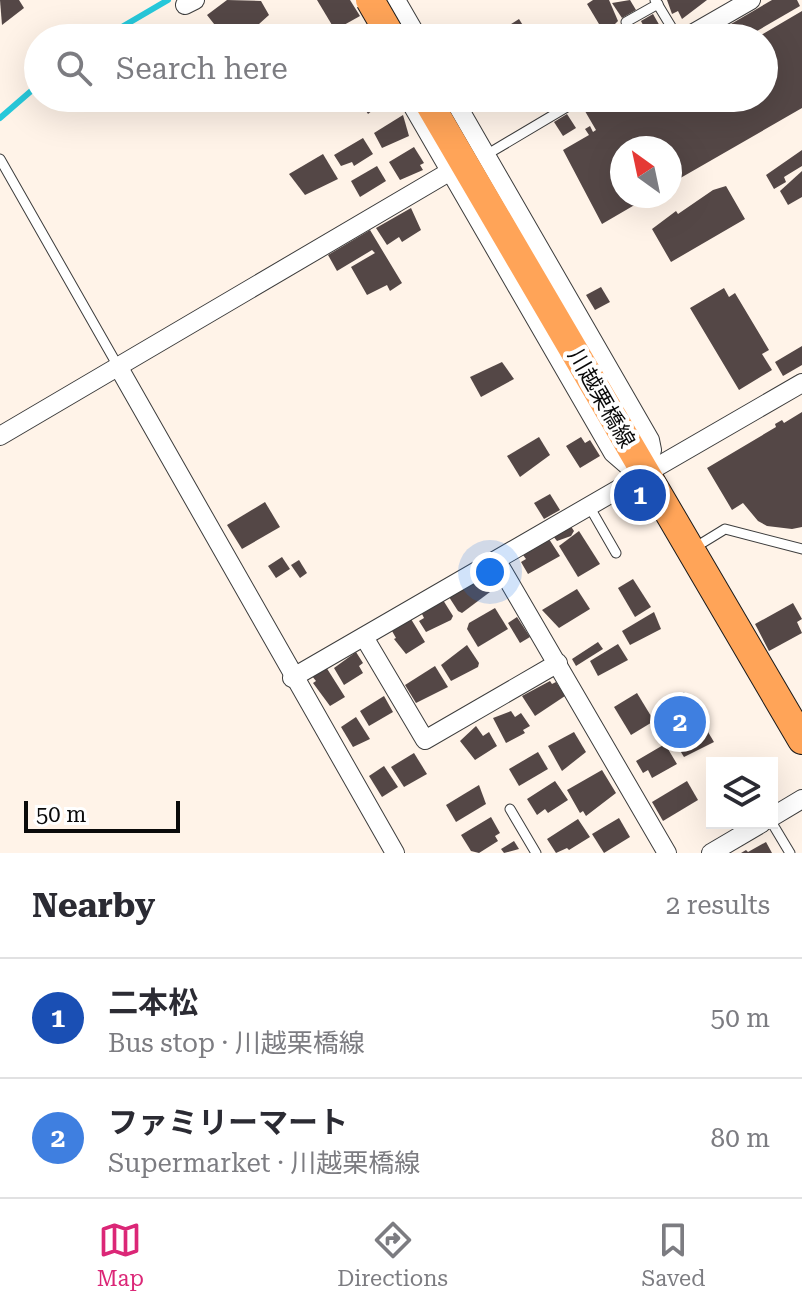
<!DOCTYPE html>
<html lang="en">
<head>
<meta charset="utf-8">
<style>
  body { margin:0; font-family:"Roboto Serif","Noto Sans JP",serif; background:#f7f7f7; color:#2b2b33 }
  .controls { position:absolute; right:24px; bottom:24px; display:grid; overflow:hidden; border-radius:0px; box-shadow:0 8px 32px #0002 }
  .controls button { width:72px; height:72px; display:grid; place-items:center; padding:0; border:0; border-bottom:2px solid #e1e1e2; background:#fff; color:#2b2b33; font:40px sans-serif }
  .compass { position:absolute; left:610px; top:136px; width:72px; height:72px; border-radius:50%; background:#fff; box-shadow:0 8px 32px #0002; rotate:327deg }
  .scale { position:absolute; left:24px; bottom:20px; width:156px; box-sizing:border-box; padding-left:8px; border:4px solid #0a0a0a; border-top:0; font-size:22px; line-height:28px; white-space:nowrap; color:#0a0a0a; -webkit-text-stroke:6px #fff; paint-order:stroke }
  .you { position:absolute; left:490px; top:572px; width:28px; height:28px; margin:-20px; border:6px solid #fff; border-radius:50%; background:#1a73e8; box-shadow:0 0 0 12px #1a73e833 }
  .badge { display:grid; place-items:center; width:52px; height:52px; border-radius:50%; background:#db2777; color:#fff; font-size:26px; font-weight:700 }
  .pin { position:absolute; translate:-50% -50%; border:4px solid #fff; box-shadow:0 2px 8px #0006 }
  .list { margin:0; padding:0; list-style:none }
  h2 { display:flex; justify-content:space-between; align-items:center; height:104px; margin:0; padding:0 32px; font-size:34px }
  h2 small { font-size:26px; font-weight:400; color:#7c7c81 }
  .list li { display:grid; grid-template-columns:52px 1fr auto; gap:24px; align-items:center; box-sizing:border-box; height:120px; padding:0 32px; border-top:2px solid #e1e1e2 }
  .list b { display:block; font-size:30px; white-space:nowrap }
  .list p { margin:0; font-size:26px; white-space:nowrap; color:#7c7c81 }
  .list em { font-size:26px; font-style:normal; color:#7c7c81 }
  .icon { flex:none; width:44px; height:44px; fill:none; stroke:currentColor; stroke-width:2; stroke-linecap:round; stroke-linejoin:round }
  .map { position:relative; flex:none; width:802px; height:853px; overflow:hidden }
  .search { position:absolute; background:#fff; box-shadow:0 8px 32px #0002; left:24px; right:24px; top:24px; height:88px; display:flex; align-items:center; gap:20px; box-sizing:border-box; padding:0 28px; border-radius:44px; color:#7c7c81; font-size:30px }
  .sheet { height:344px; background:#fff }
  nav { display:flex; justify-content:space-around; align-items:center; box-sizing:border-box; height:112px; border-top:2px solid #e1e1e2; background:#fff; font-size:22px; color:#7c7c81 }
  nav a { display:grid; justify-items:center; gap:4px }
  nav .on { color:#db2777 }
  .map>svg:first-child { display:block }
</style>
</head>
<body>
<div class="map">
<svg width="802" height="853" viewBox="0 0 802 853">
  <rect width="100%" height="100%" fill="#fff3e8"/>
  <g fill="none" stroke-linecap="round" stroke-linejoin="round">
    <!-- stream -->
    <g stroke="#27c8da" stroke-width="6">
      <polyline points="103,38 168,0"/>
      <polyline points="0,118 38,85"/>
    </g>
  </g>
  <!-- building -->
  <g fill="#544746">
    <polygon points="0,0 19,0 24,8 2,25"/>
    <polygon points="227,0 261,1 269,15 248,34 245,30 225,38 207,15"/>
    <polygon points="317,0 350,0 360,16 335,30"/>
    <polygon points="593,0 609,0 618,21 605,34 587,4"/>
    <polygon points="630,0 636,10 622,18 612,3"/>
    <polygon points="667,0 707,0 682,19 678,11 672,14"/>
    <polygon points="772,0 797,0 800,6 745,38 707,38"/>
    <polygon points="802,11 802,108 670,184 670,148 622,148 622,196 650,196 602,224 563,150 589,135 585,129 590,126 593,132 596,130 582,106 595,98 617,98 625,112 650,98 764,98 764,38 756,38"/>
    <polygon points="653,14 661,28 649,35 651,38 613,38 636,24 638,27 643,25 641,21"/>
    <polygon points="519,19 531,38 489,38"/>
    <polygon points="358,98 388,98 368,114"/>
    <polygon points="567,114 576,128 563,136 554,122"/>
    <polygon points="403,115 409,136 382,148 374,133"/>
    <polygon points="363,138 373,154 354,166 352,162 341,166 334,155"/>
    <polygon points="414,147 424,163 420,165 423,170 400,180 389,162"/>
    <polygon points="802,150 802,166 784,177 786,182 774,189 766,175"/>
    <polygon points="323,154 338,179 305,195 289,174"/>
    <polygon points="377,166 386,181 360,197 351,181"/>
    <polygon points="802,171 802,197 788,205 780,191"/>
    <polygon points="726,186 745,219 671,262 652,229 676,211 678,214 713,190"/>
    <polygon points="411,208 421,230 402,242 399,237 387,245 376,228"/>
    <polygon points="370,230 402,283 390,291 387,285 367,295 351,267 375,253 372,250 337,271 328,255"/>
    <polygon points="601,287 610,302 595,310 586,295"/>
    <polygon points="724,288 729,297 735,293 769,350 762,354 772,370 739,390 690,308"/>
    <polygon points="802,346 802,365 783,376 775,362"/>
    <polygon points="502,362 514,379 481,397 470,377"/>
    <polygon points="802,412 802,527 792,529 767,526 758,521 743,503 732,510 707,468 776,427 775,424 782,420 784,423"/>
    <polygon points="539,437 550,455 520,477 507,456"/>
    <polygon points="581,437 585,443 590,440 600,456 580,468 566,446"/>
    <polygon points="550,494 560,510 544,519 534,503"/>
    <polygon points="265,502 280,527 242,549 227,525"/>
    <polygon points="570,525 574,531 571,536 557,541 553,536"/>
    <polygon points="579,531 600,564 578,577 559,546"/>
    <polygon points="549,539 560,556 528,574 521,562 526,559 523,555"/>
    <polygon points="282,557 290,569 276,578 268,566"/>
    <polygon points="299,560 307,573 300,578 291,565"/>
    <polygon points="481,577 490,592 462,613 458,611 449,597"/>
    <polygon points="633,579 651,607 635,617 618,588"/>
    <polygon points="577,589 590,609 559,628 542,610"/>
    <polygon points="443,600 453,616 451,620 426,632 419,621 424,618 422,614"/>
    <polygon points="793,603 802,619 797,622 802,633 769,651 755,624"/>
    <polygon points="495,608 508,629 478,647 467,629 469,623"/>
    <polygon points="654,612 661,629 630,645 622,631"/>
    <polygon points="517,617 530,637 520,643 508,623"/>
    <polygon points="411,619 425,642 406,654 394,639 396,638 392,631"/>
    <polygon points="598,642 603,649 576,666 572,659"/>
    <polygon points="618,644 628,660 598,676 590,661"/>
    <polygon points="467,645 479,663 478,667 451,681 441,665"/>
    <polygon points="356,652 363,663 359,666 363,673 344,685 334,668"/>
    <polygon points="435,666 448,687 416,703 405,685"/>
    <polygon points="326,667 345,697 330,706 313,683 316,681 312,676"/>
    <polygon points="550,681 552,684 556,682 565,696 535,716 522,696"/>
    <polygon points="684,692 714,742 684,757 655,710"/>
    <polygon points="637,693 654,721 631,735 614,707"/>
    <polygon points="384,696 393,712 369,726 360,711"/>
    <polygon points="511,711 515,717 521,713 530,726 523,730 525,733 506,743 493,718"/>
    <polygon points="356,717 370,739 353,747 341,727"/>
    <polygon points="476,726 483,736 489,732 497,746 475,760 460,741"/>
    <polygon points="574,732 586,752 562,771 548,746"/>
    <polygon points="665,744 677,764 652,778 648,770 643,773 636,761"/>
    <polygon points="538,752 548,769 519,786 509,769"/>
    <polygon points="414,753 427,774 404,787 391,767"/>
    <polygon points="384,766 398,787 382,797 369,776"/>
    <polygon points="602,770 616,793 586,816 583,811 580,813 567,790"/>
    <polygon points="555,781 568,800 548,813 545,809 537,815 527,799"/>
    <polygon points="687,781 698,800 663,821 652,802"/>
    <polygon points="479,785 486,804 456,822 446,805"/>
    <polygon points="491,817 500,833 495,836 498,841 479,853 471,851 461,835"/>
    <polygon points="619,818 630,837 604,853 592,834"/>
    <polygon points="578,819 590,837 569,850 567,848 556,853 547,839"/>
    <polygon points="514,841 519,849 504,853 501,849"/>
    <polygon points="766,842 772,853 741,853 746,850 748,852"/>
  </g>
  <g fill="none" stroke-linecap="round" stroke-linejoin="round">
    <defs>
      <g id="service">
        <polyline points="655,0 678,38"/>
        <polyline points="626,22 658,4"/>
        <polyline points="486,155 582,98"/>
        <polyline points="0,159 119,368"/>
        <polyline points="589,506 616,553"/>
        <polyline points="694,548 725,529 802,549"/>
        <polyline points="510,809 536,853"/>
        <polyline points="772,823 790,853"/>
      </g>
      <g id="minor">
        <polyline points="396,0 418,38"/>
        <polyline points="185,5 195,0"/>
        <polyline points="685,38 751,0"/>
        <polyline points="408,98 613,453 628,466 643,472"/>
        <polyline points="453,98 650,440 652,450 645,473"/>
        <polyline points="119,368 395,853"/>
        <polyline points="0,436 449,172"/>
        <polyline points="497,561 667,853"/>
        <polyline points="364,637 425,740 558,663"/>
        <polyline points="292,678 802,383"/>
        <polyline points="772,817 802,799"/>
        <polyline points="711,853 762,823"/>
      </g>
      <polyline id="primary" points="426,98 802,740"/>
    </defs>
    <!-- service casing -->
    <use href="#service" stroke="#3d3d3d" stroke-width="11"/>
    <!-- minor casing -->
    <use href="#minor" stroke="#3d3d3d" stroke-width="20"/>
    <!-- primary casing -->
    <use href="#primary" stroke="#1b1b1b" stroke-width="30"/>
    <!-- service -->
    <use href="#service" stroke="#fff" stroke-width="9"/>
    <!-- minor -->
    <use href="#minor" stroke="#fff" stroke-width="18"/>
    <!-- primary -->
    <use href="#primary" stroke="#ffa458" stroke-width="28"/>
    <defs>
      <polyline id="primary-bridge" points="370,0 392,38"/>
    </defs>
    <!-- primary-bridge casing -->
    <use href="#primary-bridge" stroke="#1b1b1b" stroke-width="30" stroke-linecap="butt"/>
    <!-- primary-bridge -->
    <use href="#primary-bridge" stroke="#ffa458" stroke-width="28"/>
  </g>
  <g text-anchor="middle" stroke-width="8" stroke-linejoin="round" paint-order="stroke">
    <!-- street labels -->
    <g font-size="22" fill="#0a0a0a" stroke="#fff">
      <text transform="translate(602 398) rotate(60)" y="8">川越栗橋線</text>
    </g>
  </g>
</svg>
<div class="controls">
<button><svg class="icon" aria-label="layers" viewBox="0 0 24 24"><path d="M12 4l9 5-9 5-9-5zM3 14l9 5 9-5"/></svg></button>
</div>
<svg class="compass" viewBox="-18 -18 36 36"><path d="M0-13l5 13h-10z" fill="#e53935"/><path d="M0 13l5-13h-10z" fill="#7c7c81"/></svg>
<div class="scale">50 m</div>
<div class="you"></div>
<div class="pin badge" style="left:640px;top:495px;background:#1a4fb4">1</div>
<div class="pin badge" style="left:680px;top:722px;background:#3f7fe0">2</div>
<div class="search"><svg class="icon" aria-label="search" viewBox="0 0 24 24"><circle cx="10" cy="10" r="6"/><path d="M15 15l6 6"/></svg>Search here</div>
</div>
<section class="sheet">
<h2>Nearby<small>2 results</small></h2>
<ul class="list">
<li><span class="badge" style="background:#1a4fb4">1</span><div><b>二本松</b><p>Bus stop · 川越栗橋線</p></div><em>50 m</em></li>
<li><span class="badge" style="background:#3f7fe0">2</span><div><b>ファミリーマート</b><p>Supermarket · 川越栗橋線</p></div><em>80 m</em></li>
</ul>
</section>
<nav>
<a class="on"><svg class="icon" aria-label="map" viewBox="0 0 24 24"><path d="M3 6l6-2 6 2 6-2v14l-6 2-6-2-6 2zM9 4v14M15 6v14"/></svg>Map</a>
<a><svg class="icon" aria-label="directions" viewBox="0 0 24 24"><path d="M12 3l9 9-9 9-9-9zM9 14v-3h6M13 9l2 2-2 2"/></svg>Directions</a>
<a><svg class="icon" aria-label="saved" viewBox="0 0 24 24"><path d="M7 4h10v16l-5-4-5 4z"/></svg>Saved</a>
</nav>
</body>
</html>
